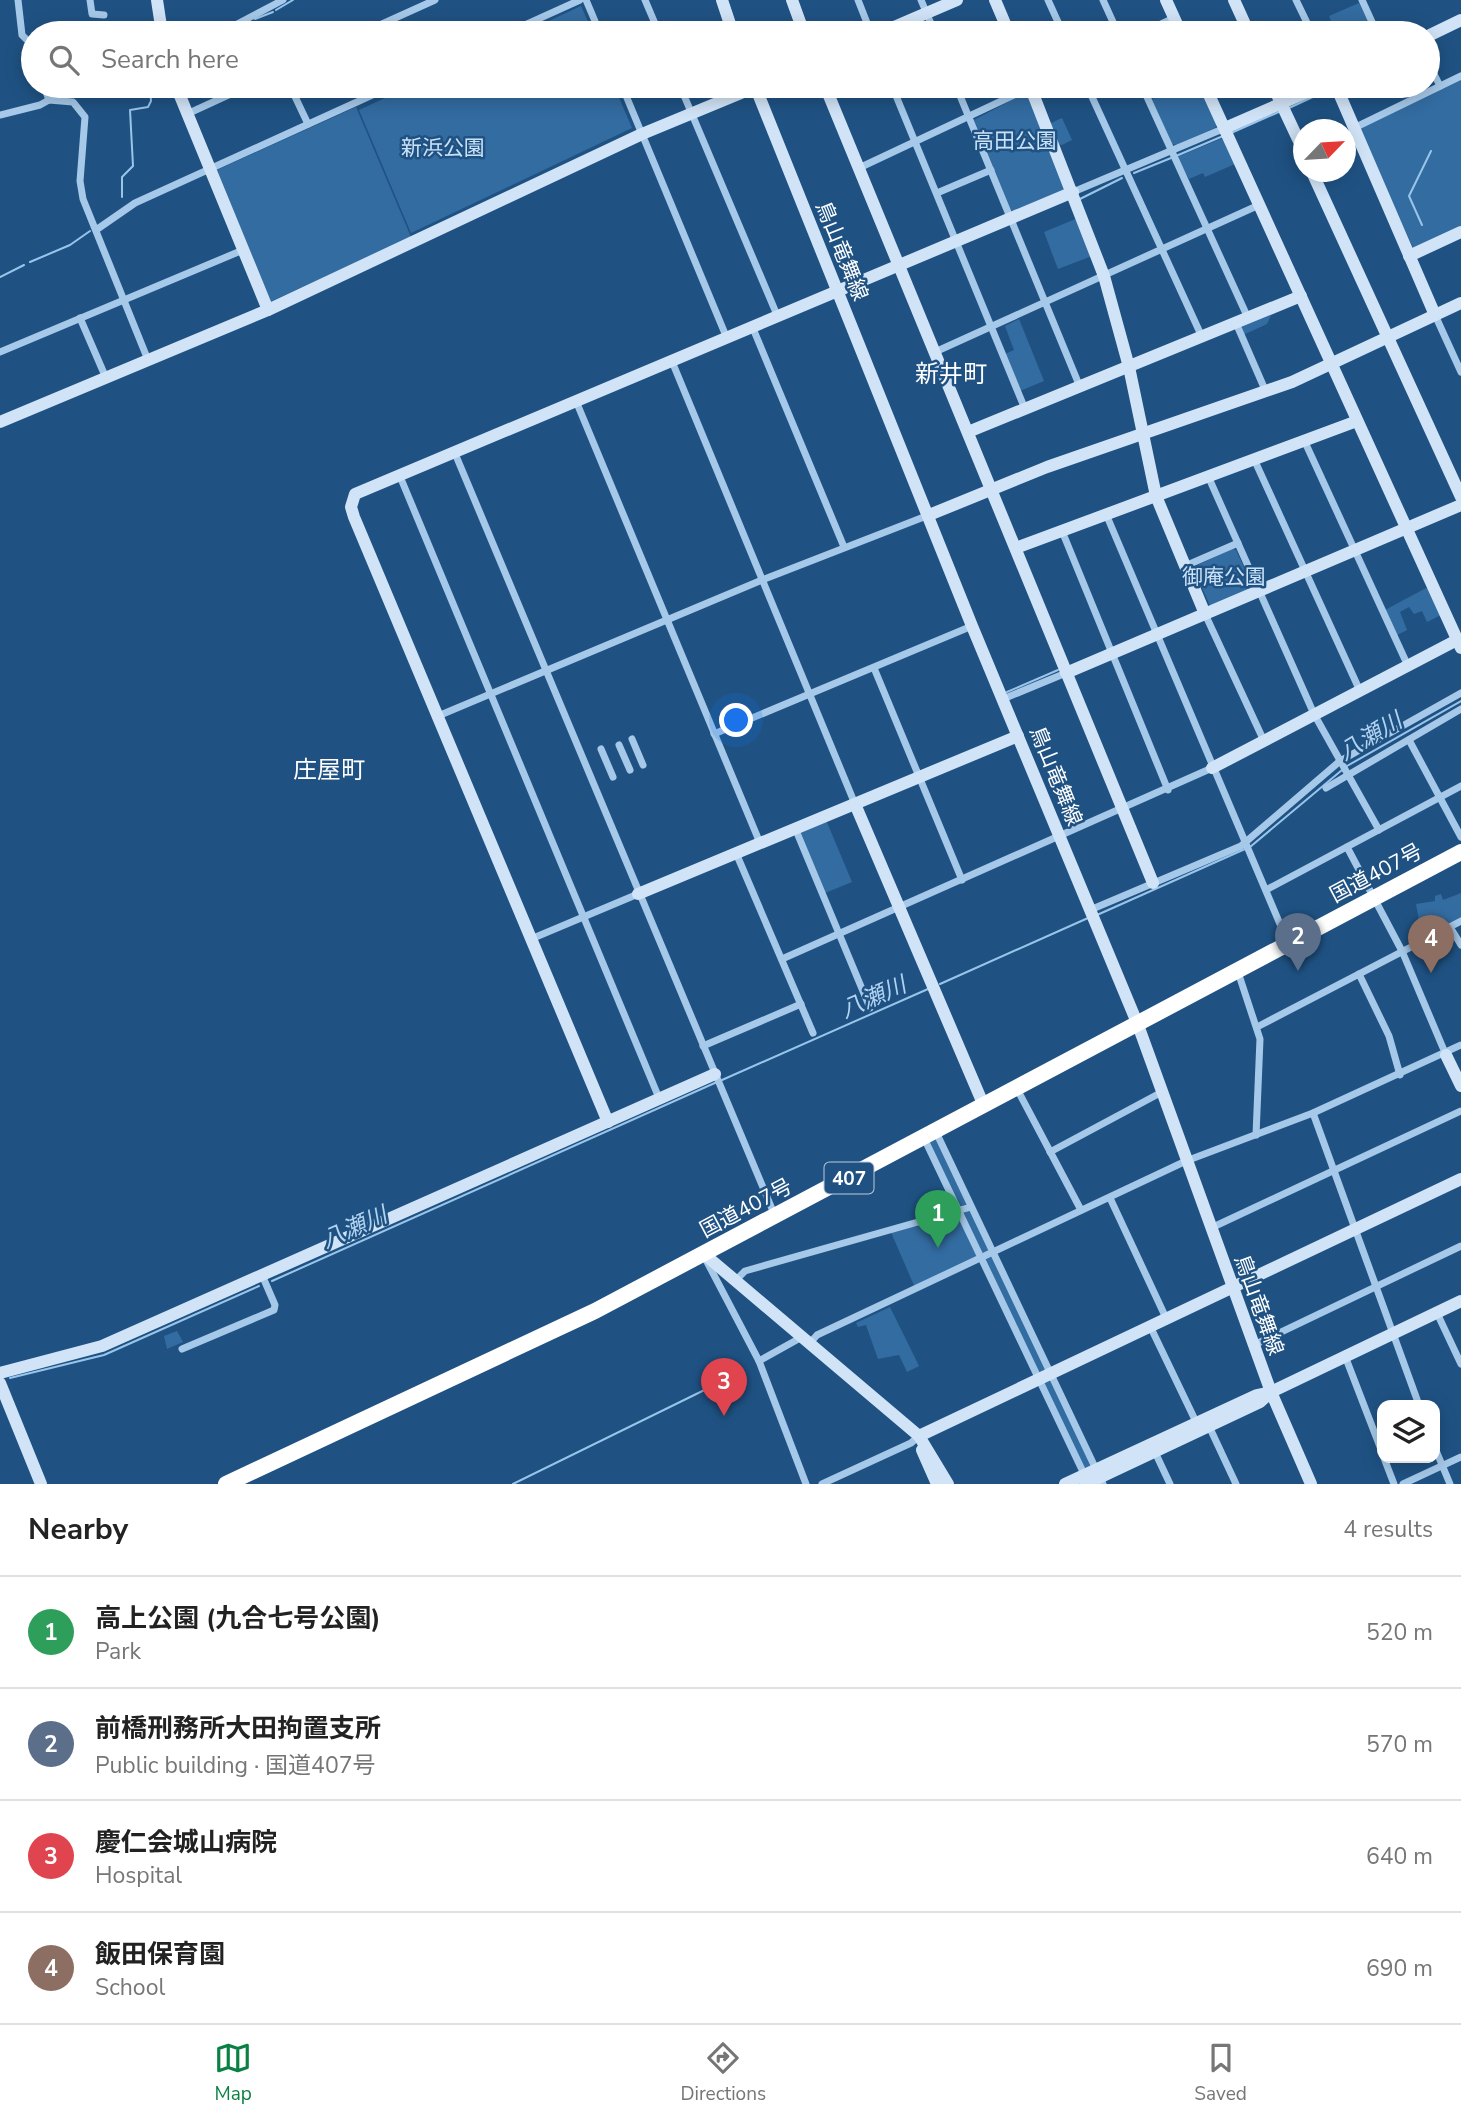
<!DOCTYPE html>
<html lang="en">
<head>
<meta charset="utf-8">
<style>
  body { margin:0; font-family:"Nunito Sans","Noto Sans JP",sans-serif; background:#f2f2f2; color:#222 }
  .controls { position:absolute; right:21px; bottom:21px; display:grid; overflow:hidden; border-radius:14px; box-shadow:0 4px 18px #0003 }
  .controls button { width:63px; height:63px; display:grid; place-items:center; padding:0; border:0; border-bottom:2px solid #e0e0e0; background:#fff; color:#222; font:35px sans-serif }
  .compass { position:absolute; left:1293px; top:119px; width:63px; height:63px; border-radius:50%; background:#fff; box-shadow:0 4px 18px #0003; rotate:65deg }
  .you { position:absolute; left:737px; top:721px; width:24px; height:24px; margin:-18px; border:5px solid #fff; border-radius:50%; background:#1a73e8; box-shadow:0 0 0 10px #1a73e833 }
  .badge { display:grid; place-items:center; width:46px; height:46px; border-radius:50%; background:#0b8043; color:#fff; font-size:23px; font-weight:700 }
  .pin { position:absolute; translate:-50% -58px; filter:drop-shadow(0 2px 4px #0008) }
  .pin::after { content:''; position:absolute; top:37px; width:24px; height:21px; background:inherit; clip-path:polygon(0 0,100% 0,50% 100%) }
  .list { margin:0; padding:0; list-style:none }
  h2 { display:flex; justify-content:space-between; align-items:center; height:91px; margin:0; padding:0 28px; font-size:30px }
  h2 small { font-size:23px; font-weight:400; color:#767676 }
  .list li { display:grid; grid-template-columns:46px 1fr auto; gap:21px; align-items:center; box-sizing:border-box; height:112px; padding:0 28px; border-top:2px solid #e0e0e0 }
  .list b { display:block; font-size:26px; white-space:nowrap }
  .list p { margin:0; font-size:23px; white-space:nowrap; color:#767676 }
  .list em { font-size:23px; font-style:normal; color:#767676 }
  .icon { flex:none; width:38px; height:38px; fill:none; stroke:currentColor; stroke-width:2; stroke-linecap:round; stroke-linejoin:round }
  .map { position:relative; flex:none; width:1461px; height:1484px; overflow:hidden }
  .search { position:absolute; background:#fff; box-shadow:0 4px 18px #0003; left:21px; right:21px; top:21px; height:77px; display:flex; align-items:center; gap:18px; box-sizing:border-box; padding:0 24px; border-radius:38px; color:#767676; font-size:26px }
  .sheet { height:539px; background:#fff }
  nav { display:flex; justify-content:space-around; align-items:center; box-sizing:border-box; height:98px; border-top:2px solid #e0e0e0; background:#fff; font-size:19px; color:#767676 }
  nav a { display:grid; justify-items:center; gap:4px }
  nav .on { color:#0b8043 }
  .map>svg:first-child { display:block }
</style>
</head>
<body>
<div class="map">
<svg width="1461" height="1484" viewBox="0 0 1461 1484">
  <rect width="100%" height="100%" fill="#1f5283"/>
  <!-- green -->
  <g fill="#336ca1">
    <polygon points="1359,3 1374,33 1336,33 1329,16"/>
    <polygon points="581,6 593,33 523,33"/>
    <polygon points="1461,80 1461,228 1414,250 1360,132 1361,128"/>
    <polygon points="411,86 614,86 632,128 411,233 359,110"/>
    <polygon points="1182,86 1200,86 1217,124 1215,128 1177,145 1172,144 1152,99"/>
    <polygon points="1025,93 1029,94 1066,186 1064,191 1015,212 1011,210 974,120"/>
    <polygon points="356,107 411,237 270,302 217,170"/>
    <polygon points="1062,118 1072,140 1062,145 1058,144 1049,124"/>
    <polygon points="1223,138 1235,164 1205,177 1203,173 1189,179 1177,157"/>
    <polygon points="1078,218 1092,256 1058,269 1044,232"/>
    <polygon points="1272,313 1267,324 1243,335 1242,326"/>
    <polygon points="1019,319 1044,381 1020,391 1005,354 1014,350 1005,326"/>
    <polygon points="1233,549 1236,550 1253,587 1211,608 1193,567"/>
    <polygon points="1428,587 1441,615 1427,622 1422,611 1414,614 1409,607 1400,612 1407,630 1397,635 1385,610"/>
    <polygon points="826,820 852,882 825,893 799,831"/>
    <polygon points="1461,893 1461,918 1422,938 1416,904 1435,901 1435,896 1441,894 1443,900"/>
    <polygon points="936,1132 1096,1469 1084,1474 981,1258 916,1290 890,1230 958,1210 924,1138"/>
    <polygon points="890,1307 919,1366 907,1372 899,1355 878,1359 866,1325 858,1327 856,1323"/>
    <polygon points="177,1331 183,1342 167,1349 164,1336"/>
  </g>
  <g fill="none" stroke-linecap="round" stroke-linejoin="round">
    <!-- stream -->
    <g stroke="#99c5eb" stroke-width="2">
      <polyline points="276,10 293,0"/>
      <polyline points="255,19 273,12"/>
      <polyline points="1289,108 1332,88"/>
      <polyline points="1231,133 1281,111"/>
      <polyline points="1176,156 1223,136"/>
      <polyline points="1134,173 1171,158"/>
      <polyline points="122,197 122,177 133,166 130,110 148,107 151,101 150,86"/>
      <polyline points="1080,199 1122,178"/>
      <polyline points="1422,225 1409,196 1431,151"/>
      <polyline points="30,262 70,245 90,231"/>
      <polyline points="0,277 24,265"/>
      <polyline points="1007,692 1058,670"/>
      <polyline points="1347,766 1461,701"/>
      <polyline points="1250,847 1342,770"/>
      <polyline points="1097,915 1245,849"/>
      <polyline points="940,984 1088,918"/>
      <polyline points="722,1080 928,989"/>
      <polyline points="272,1281 717,1082"/>
      <polyline points="10,1378 104,1355 259,1286"/>
      <polyline points="513,1484 735,1375"/>
    </g>
    <!-- street -->
    <g stroke="#a6c9e9" stroke-width="7">
      <polyline points="18,0 22,35 33,46"/>
      <polyline points="90,0 92,14 104,15"/>
      <polyline points="586,0 600,33"/>
      <polyline points="645,0 659,33"/>
      <polyline points="858,0 871,33"/>
      <polyline points="921,0 935,33"/>
      <polyline points="1048,0 1063,33"/>
      <polyline points="1103,0 1118,33"/>
      <polyline points="1296,0 1312,33"/>
      <polyline points="1362,0 1377,33"/>
      <polyline points="220,33 283,0"/>
      <polyline points="362,33 435,0"/>
      <polyline points="507,33 580,0"/>
      <polyline points="1142,33 1174,18"/>
      <polyline points="1428,62 1440,86"/>
      <polyline points="44,86 49,100"/>
      <polyline points="290,86 308,124"/>
      <polyline points="622,86 726,336"/>
      <polyline points="680,86 777,315"/>
      <polyline points="892,86 1025,409"/>
      <polyline points="956,86 1080,387"/>
      <polyline points="1087,86 1202,337"/>
      <polyline points="1142,86 1248,318"/>
      <polyline points="49,100 73,102 85,117 80,181 83,199 148,360"/>
      <polyline points="187,114 248,86"/>
      <polyline points="0,115 40,105 74,86"/>
      <polyline points="1354,128 1461,76"/>
      <polyline points="859,168 1033,86"/>
      <polyline points="1073,192 1225,128"/>
      <polyline points="937,193 991,170"/>
      <polyline points="96,230 135,203 392,86"/>
      <polyline points="1435,315 1461,372"/>
      <polyline points="80,318 106,378"/>
      <polyline points="1236,323 1266,392"/>
      <polyline points="752,326 844,547"/>
      <polyline points="0,352 243,250"/>
      <polyline points="935,352 1259,205"/>
      <polyline points="671,359 855,804"/>
      <polyline points="576,401 760,843"/>
      <polyline points="1304,440 1408,666"/>
      <polyline points="454,451 775,1216"/>
      <polyline points="1254,459 1360,691"/>
      <polyline points="399,474 659,1098"/>
      <polyline points="1208,476 1314,714 1379,830"/>
      <polyline points="1106,514 1288,943"/>
      <polyline points="1062,531 1168,790"/>
      <polyline points="1185,566 1238,543"/>
      <polyline points="1205,614 1264,741"/>
      <polyline points="874,668 962,880"/>
      <polyline points="1003,699 1066,673"/>
      <polyline points="438,716 762,580 929,515"/>
      <polyline points="714,734 972,626"/>
      <polyline points="632,739 643,765"/>
      <polyline points="1409,740 1461,837"/>
      <polyline points="619,745 630,770"/>
      <polyline points="601,749 613,777"/>
      <polyline points="1326,788 1461,709"/>
      <polyline points="795,828 870,1008"/>
      <polyline points="1347,847 1402,951 1446,1055"/>
      <polyline points="736,853 813,1033"/>
      <polyline points="1266,890 1461,786"/>
      <polyline points="1090,910 1241,846 1340,761 1461,693"/>
      <polyline points="1450,927 1461,945"/>
      <polyline points="531,939 638,894"/>
      <polyline points="782,959 1212,768"/>
      <polyline points="1238,972 1260,1039 1256,1135"/>
      <polyline points="1359,974 1389,1036 1400,1075"/>
      <polyline points="1257,1027 1461,921"/>
      <polyline points="703,1046 801,1004"/>
      <polyline points="1017,1089 1081,1210"/>
      <polyline points="1313,1113 1419,1405"/>
      <polyline points="936,1132 1103,1484"/>
      <polyline points="924,1138 1085,1476"/>
      <polyline points="1050,1152 1162,1092"/>
      <polyline points="1110,1198 1166,1318"/>
      <polyline points="1211,1228 1461,1111"/>
      <polyline points="705,1258 759,1361 806,1484"/>
      <polyline points="736,1280 745,1271 971,1207"/>
      <polyline points="1437,1313 1461,1364"/>
      <polyline points="1150,1326 1198,1426"/>
      <polyline points="810,1343 817,1335 1186,1161 1313,1113 1461,1045"/>
      <polyline points="1254,1345 1461,1246"/>
      <polyline points="182,1349 274,1310 275,1305 262,1275"/>
      <polyline points="1345,1356 1382,1452"/>
      <polyline points="759,1361 802,1337"/>
      <polyline points="1208,1424 1236,1484"/>
      <polyline points="1435,1448 1450,1484"/>
      <polyline points="1154,1450 1170,1484"/>
      <polyline points="1384,1458 1394,1484"/>
      <polyline points="822,1484 911,1443 919,1436"/>
      <polyline points="1403,1484 1461,1457"/>
    </g>
    <!-- secondary -->
    <g stroke="#d1e4f7" stroke-width="12">
      <polyline points="157,0 162,33"/>
      <polyline points="722,0 733,33"/>
      <polyline points="792,0 804,33"/>
      <polyline points="995,0 1009,33"/>
      <polyline points="1166,0 1181,33"/>
      <polyline points="1234,0 1249,33"/>
      <polyline points="880,33 957,0"/>
      <polyline points="1428,36 1461,20"/>
      <polyline points="176,86 268,310"/>
      <polyline points="755,86 972,626 1138,1025 1271,1392 1311,1484"/>
      <polyline points="825,86 1153,883"/>
      <polyline points="1030,86 1104,276 1129,367 1156,496 1205,614"/>
      <polyline points="1205,86 1461,648"/>
      <polyline points="1273,86 1304,152"/>
      <polyline points="1336,86 1435,315"/>
      <polyline points="1225,128 1321,86"/>
      <polyline points="1312,172 1461,497"/>
      <polyline points="1409,256 1461,232"/>
      <polyline points="0,422 268,310 642,134 758,86"/>
      <polyline points="968,432 1301,296"/>
      <polyline points="929,515 1047,467 1292,382 1461,303"/>
      <polyline points="1016,548 1357,421"/>
      <polyline points="1066,673 1461,505"/>
      <polyline points="1212,768 1457,640"/>
      <polyline points="855,804 984,1106"/>
      <polyline points="638,894 1018,736"/>
      <polyline points="1446,1055 1461,1086"/>
      <polyline points="608,1122 354,517 351,507 355,494 1073,192"/>
      <polyline points="704,1254 919,1436 948,1484"/>
      <polyline points="0,1373 102,1346 715,1074"/>
      <polyline points="0,1383 41,1484"/>
      <polyline points="1271,1392 1461,1301"/>
      <polyline points="919,1436 1461,1179"/>
      <polyline points="922,1450 937,1484"/>
      <polyline points="1065,1484 1257,1395 1271,1392 1260,1402 1086,1484"/>
    </g>
    <!-- highway -->
    <polyline stroke="#fff" stroke-width="16" points="226,1484 595,1311 1461,852"/>
  </g>
  <g text-anchor="middle" stroke-width="5" stroke-linejoin="round" paint-order="stroke">
    <!-- shield labels -->
    <rect fill="#1f5283" stroke="#bccbda" stroke-width="2" x="824.5" y="1162.5" width="49" height="31" rx="5"/>
    <g font-size="19" font-weight="bold" fill="#fff">
      <text x="849" y="1185">407</text>
    </g>
    <!-- park labels -->
    <g font-size="21" fill="#cae2f7" stroke="#1f5283">
      <text x="1015" y="148">高田公園</text>
      <text x="443" y="155">新浜公園</text>
      <text x="1224" y="584">御庵公園</text>
    </g>
    <!-- street labels -->
    <g font-size="21" fill="#fff" stroke="#1f5283">
      <text transform="translate(842 251) rotate(68)" y="7">鳥山竜舞線</text>
      <text transform="translate(1056 776) rotate(68)" y="7">鳥山竜舞線</text>
      <text transform="translate(1376 873) rotate(-28)" y="7">国道407号</text>
      <text transform="translate(746 1208) rotate(-28)" y="7">国道407号</text>
      <text transform="translate(1259 1305) rotate(70)" y="7">鳥山竜舞線</text>
    </g>
    <!-- water labels -->
    <g font-size="23" font-style="italic" fill="#b1d3f1" stroke="#1f5283">
      <text transform="translate(1370 736) rotate(-31)" y="8">八瀬川</text>
      <text transform="translate(873 997) rotate(-24)" y="8">八瀬川</text>
      <text transform="translate(354 1227) rotate(-24)" y="8">八瀬川</text>
    </g>
    <!-- quarter labels -->
    <g font-size="24" fill="#fff" stroke="#1f5283">
      <text x="951" y="382">新井町</text>
      <text x="329" y="778">庄屋町</text>
    </g>
  </g>
</svg>
<div class="controls">
<button><svg class="icon" aria-label="layers" viewBox="0 0 24 24"><path d="M12 4l9 5-9 5-9-5zM3 14l9 5 9-5"/></svg></button>
</div>
<svg class="compass" viewBox="-18 -18 36 36"><path d="M0-13l5 13h-10z" fill="#e53935"/><path d="M0 13l5-13h-10z" fill="#767676"/></svg>
<div class="you"></div>
<div class="pin badge" style="left:938px;top:1248px;background:#2e9e5b">1</div>
<div class="pin badge" style="left:1298px;top:971px;background:#5c6f8a">2</div>
<div class="pin badge" style="left:724px;top:1416px;background:#e0444e">3</div>
<div class="pin badge" style="left:1431px;top:973px;background:#8d6e63">4</div>
<div class="search"><svg class="icon" aria-label="search" viewBox="0 0 24 24"><circle cx="10" cy="10" r="6"/><path d="M15 15l6 6"/></svg>Search here</div>
</div>
<section class="sheet">
<h2>Nearby<small>4 results</small></h2>
<ul class="list">
<li><span class="badge" style="background:#2e9e5b">1</span><div><b>高上公園 (九合七号公園)</b><p>Park</p></div><em>520 m</em></li>
<li><span class="badge" style="background:#5c6f8a">2</span><div><b>前橋刑務所大田拘置支所</b><p>Public building · 国道407号</p></div><em>570 m</em></li>
<li><span class="badge" style="background:#e0444e">3</span><div><b>慶仁会城山病院</b><p>Hospital</p></div><em>640 m</em></li>
<li><span class="badge" style="background:#8d6e63">4</span><div><b>飯田保育園</b><p>School</p></div><em>690 m</em></li>
</ul>
</section>
<nav>
<a class="on"><svg class="icon" aria-label="map" viewBox="0 0 24 24"><path d="M3 6l6-2 6 2 6-2v14l-6 2-6-2-6 2zM9 4v14M15 6v14"/></svg>Map</a>
<a><svg class="icon" aria-label="directions" viewBox="0 0 24 24"><path d="M12 3l9 9-9 9-9-9zM9 14v-3h6M13 9l2 2-2 2"/></svg>Directions</a>
<a><svg class="icon" aria-label="saved" viewBox="0 0 24 24"><path d="M7 4h10v16l-5-4-5 4z"/></svg>Saved</a>
</nav>
</body>
</html>
